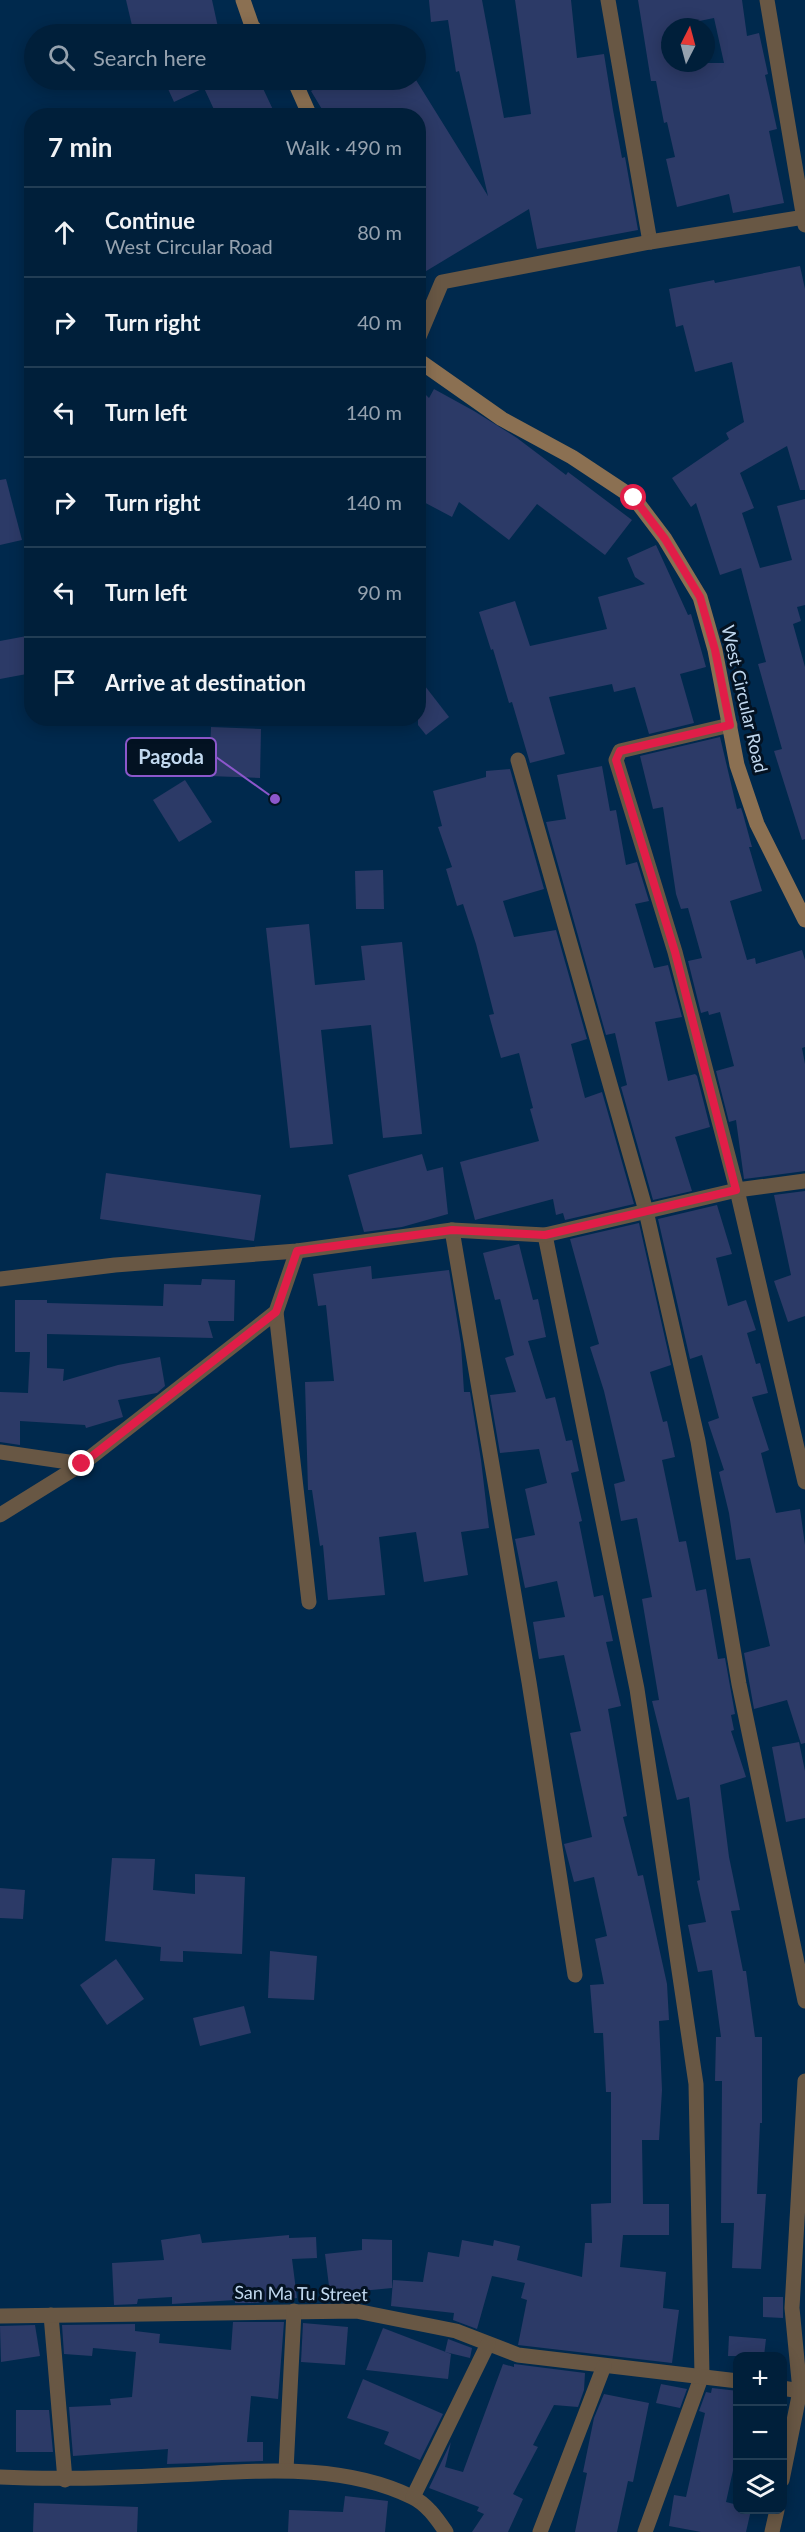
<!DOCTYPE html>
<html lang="en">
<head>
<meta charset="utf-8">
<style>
  body { margin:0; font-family:Lato,sans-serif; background:#0e2c45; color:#f1f3f6 }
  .controls { position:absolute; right:18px; bottom:18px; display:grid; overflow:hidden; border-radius:12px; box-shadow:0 3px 15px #0003 }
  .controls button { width:54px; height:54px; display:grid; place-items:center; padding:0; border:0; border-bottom:2px solid #223d54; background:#001f3a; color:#f1f3f6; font:30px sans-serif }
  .compass { position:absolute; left:661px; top:18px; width:54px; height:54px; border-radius:50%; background:#001f3a; box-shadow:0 3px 15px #0003; rotate:6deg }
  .stop { position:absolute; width:18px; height:18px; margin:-14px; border:4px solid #e11d48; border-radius:50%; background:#fff }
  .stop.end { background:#e11d48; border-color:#fff; box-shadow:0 2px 6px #0008 }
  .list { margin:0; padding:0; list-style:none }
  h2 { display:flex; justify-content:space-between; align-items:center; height:78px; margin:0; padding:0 24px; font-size:26px }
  h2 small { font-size:20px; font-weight:400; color:#95a2af }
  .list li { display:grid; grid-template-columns:39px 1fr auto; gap:18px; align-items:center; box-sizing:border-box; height:90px; padding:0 24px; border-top:2px solid #223d54 }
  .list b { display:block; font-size:22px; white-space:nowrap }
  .list p { margin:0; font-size:20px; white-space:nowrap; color:#95a2af }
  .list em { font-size:20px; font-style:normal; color:#95a2af }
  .icon { flex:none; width:33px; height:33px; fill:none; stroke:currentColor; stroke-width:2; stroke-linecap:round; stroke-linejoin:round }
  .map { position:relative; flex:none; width:805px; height:2532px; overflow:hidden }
  .search { position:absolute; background:#001f3a; box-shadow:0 3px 15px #0003; left:24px; top:24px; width:402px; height:66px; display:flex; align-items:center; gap:15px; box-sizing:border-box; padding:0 21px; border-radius:33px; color:#95a2af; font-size:22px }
  .panel { position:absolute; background:#001f3a; box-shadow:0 3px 15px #0003; left:24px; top:108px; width:402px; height:618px; border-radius:24px }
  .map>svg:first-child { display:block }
</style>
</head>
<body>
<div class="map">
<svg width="805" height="2532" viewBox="0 0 805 2532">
  <rect width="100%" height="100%" fill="#00294d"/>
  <!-- building -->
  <g fill="#2c3a67" fill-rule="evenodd">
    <polygon points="126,0 212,0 219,32 206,34 134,34"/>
    <polygon points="429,0 482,0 504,118 531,114 515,0 571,0 577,58 604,54 613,110 622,158 625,157 638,230 537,249 529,209 418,276 418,116 326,116 311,91 330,80 416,80 488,196 459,71 456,72 448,20 431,22"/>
    <path d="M638,0h104l5,36 12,-3 9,41 -3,1 12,54 -8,2 15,72 -51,10 -4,-19 -52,13 -11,-48 9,-2 -8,-35 -3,1 -8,-42h-5zM714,18l10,45h-54v-36z"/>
    <polygon points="164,80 259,80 276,116 217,116 204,88 174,102"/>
    <polygon points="800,266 805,289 805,490 800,490 787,446 740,473 754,508 742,513 760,568 792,560 777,506 805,499 805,605 797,607 801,621 793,624 805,667 805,839 802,840 774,751 782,749 758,664 766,662 741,568 720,575 696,503 691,507 672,478 729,439 726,433 744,422 732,362 695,372 683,325 676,327 669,289 714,280 715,283"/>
    <polygon points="418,387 429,398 434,389 474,411 517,438 566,475 568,472 632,520 605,555 537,504 509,540 459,502 452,517 418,499"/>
    <polygon points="6,479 22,540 0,545 0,480"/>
    <polygon points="656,545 688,615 691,614 706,667 680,674 694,723 649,734 635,687 614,692 612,684 549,697 565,754 530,763 512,702 509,703 493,649 491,650 479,612 515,601 530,646 607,629 598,597 645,584 635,577 627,558"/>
    <polygon points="32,635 32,673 0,679 0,641"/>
    <polygon points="418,677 449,717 426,735 418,725"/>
    <polygon points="211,727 261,729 260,778 209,776"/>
    <polygon points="720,737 737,809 741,808 743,814 752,847 749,847 762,891 730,901 747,960 755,958 756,964 802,950 805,960 805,1047 802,1048 805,1064 805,1171 744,1179 736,1120 729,1122 716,1071 734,1066 720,1012 709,1015 708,1011 701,1013 688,961 702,958 688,908 681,909 676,894 663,807 653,809 640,756"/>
    <polygon points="602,766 610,811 616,810 626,865 637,862 649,901 635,904 654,968 668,965 682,1017 655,1022 668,1081 695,1074 697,1076 710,1127 675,1137 692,1191 653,1200 621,1087 627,1085 615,1033 606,1035 546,822 566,819 557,775"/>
    <polygon points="510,769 544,889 503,901 514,937 556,930 587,1039 571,1044 585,1098 602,1092 634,1204 565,1220 563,1213 556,1215 553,1199 475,1220 460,1162 539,1141 530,1109 533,1108 519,1053 501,1058 489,1015 494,1014 476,944 463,904 457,906 446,869 452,867 438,827 442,826 433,791 486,777 486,771"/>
    <polygon points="185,780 212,822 179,842 153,800"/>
    <polygon points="383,870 384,909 356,909 355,871"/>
    <polygon points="309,924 315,985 365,980 361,946 402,942 422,1134 383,1138 371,1025 321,1030 333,1144 290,1148 266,928"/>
    <polygon points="422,1154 427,1171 443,1167 448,1214 402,1227 364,1232 348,1175"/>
    <polygon points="106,1173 261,1195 254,1241 100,1219"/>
    <polygon points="805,1191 805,1316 788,1322 774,1281 791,1275 774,1195"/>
    <polygon points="717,1205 732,1254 716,1258 728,1306 746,1300 756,1330 747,1333 756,1364 760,1363 768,1393 752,1397 769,1450 761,1453 776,1513 800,1509 805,1545 805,1743 801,1744 787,1700 754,1709 744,1653 770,1646 750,1558 736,1560 729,1513 719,1472 724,1470 708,1422 719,1418 702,1355 690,1359 658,1219"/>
    <polygon points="639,1223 671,1365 650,1372 663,1422 667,1421 675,1457 662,1460 679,1542 686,1541 696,1591 706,1589 718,1659 725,1658 735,1714 731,1715 734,1730 731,1731 746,1777 720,1785 729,1857 740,1910 731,1911 743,1971 746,1971 755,2037 762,2037 762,2123 760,2123 757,2194 766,2194 761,2269 732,2268 734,2223 721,2223 722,2081 715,2081 716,2037 721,2037 712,1970 698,1972 688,1925 706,1922 697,1881 700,1880 689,1797 677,1800 652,1701 659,1700 642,1599 652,1597 637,1518 621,1521 614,1484 625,1481 604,1391 590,1347 599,1344 570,1239"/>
    <polygon points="519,1244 533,1300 538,1299 546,1337 528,1341 546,1399 555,1397 566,1441 572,1440 579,1471 571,1473 582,1521 579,1522 594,1597 603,1595 613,1641 606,1642 621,1706 608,1709 627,1816 623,1817 638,1876 643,1875 667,1984 669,2020 659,2021 662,2090 659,2140 642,2140 643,2204 669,2204 669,2235 623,2235 620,2267 666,2272 663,2308 679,2310 672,2363 518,2345 527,2300 521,2298 525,2283 492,2276 477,2329 453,2320 454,2313 391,2306 393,2280 423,2282 428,2252 459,2257 462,2240 493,2246 494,2240 520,2246 517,2260 582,2277 585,2243 592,2243 591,2204 611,2203 611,2092 606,2092 603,2033 594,2033 590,1985 604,1984 595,1939 607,1936 594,1877 574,1882 564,1844 592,1837 570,1733 581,1731 564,1655 539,1659 533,1622 565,1617 557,1581 525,1588 515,1539 535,1535 525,1489 547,1483 539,1449 500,1453 490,1395 516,1392 505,1358 514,1355 500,1299 495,1300 483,1253"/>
    <polygon points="371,1266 372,1279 449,1270 461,1344 464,1392 470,1392 481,1460 489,1528 461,1532 468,1575 424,1582 416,1532 379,1537 385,1595 328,1600 323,1545 320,1546 312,1490 308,1490 305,1382 334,1381 326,1305 318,1306 313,1274"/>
    <polygon points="202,1279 235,1280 234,1321 208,1321 213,1338 47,1334 47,1368 64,1369 63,1381 118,1365 160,1357 165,1386 157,1393 118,1400 123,1417 86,1428 85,1425 20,1421 20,1445 0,1442 0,1392 28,1393 30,1352 15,1352 15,1300 47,1300 47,1303 163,1306 164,1284 201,1285"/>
    <polygon points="799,1742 805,1771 805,1818 786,1822 772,1747"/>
    <polygon points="112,1858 155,1859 153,1890 195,1894 195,1874 245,1877 242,1954 183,1951 183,1962 160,1961 161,1947 105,1941"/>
    <polygon points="0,1888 25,1890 23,1919 0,1918"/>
    <polygon points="270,1951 317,1956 314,2000 268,1998"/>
    <polygon points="116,1959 144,1999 107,2025 80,1985"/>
    <polygon points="244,2006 251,2033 200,2046 193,2018"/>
    <polygon points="200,2234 202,2243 289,2235 289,2238 316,2237 317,2258 292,2259 297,2298 253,2303 235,2303 235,2300 172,2304 172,2297 138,2299 137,2304 114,2305 112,2263 164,2260 161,2240"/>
    <polygon points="362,2239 392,2240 392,2288 330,2294 325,2254 362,2250"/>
    <polygon points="763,2297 783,2297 783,2318 763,2317"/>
    <polygon points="233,2322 284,2322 278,2399 251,2396 247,2442 263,2442 263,2461 167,2464 168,2449 73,2456 69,2407 111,2405 110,2399 132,2397 136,2352 93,2348 92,2356 64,2354 62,2325 135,2324 135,2331 160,2334 159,2343 231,2350"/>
    <polygon points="303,2323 348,2327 345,2365 301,2362"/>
    <polygon points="35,2325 40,2356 1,2362 0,2326"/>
    <polygon points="383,2328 451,2354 448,2379 366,2370"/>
    <polygon points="729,2336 766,2339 764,2356 728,2356"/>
    <polygon points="448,2339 472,2348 470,2358 445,2352"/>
    <polygon points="503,2364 514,2367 514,2364 585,2373 584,2390 578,2407 554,2405 533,2445 538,2447 513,2494 523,2499 508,2532 472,2532 484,2514 477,2511 479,2507 429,2488 451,2442 445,2467 463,2472"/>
    <polygon points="363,2379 443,2414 420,2460 384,2444 389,2432 347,2418"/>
    <polygon points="661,2384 687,2389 680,2408 656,2403"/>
    <polygon points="712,2388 738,2391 738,2426 734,2442 738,2443 738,2448 726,2502 738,2505 738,2510 751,2510 746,2532 701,2532 669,2526 674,2495 686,2497 705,2413 699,2411 706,2392 711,2393"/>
    <polygon points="604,2394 649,2403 633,2482 628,2481 617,2532 575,2532 587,2473 583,2472 594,2418"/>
    <polygon points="16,2410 49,2410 53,2452 16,2452"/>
    <polygon points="345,2496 388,2501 385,2532 288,2532 289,2510 343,2512"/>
    <polygon points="34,2503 138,2507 137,2532 33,2532"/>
  </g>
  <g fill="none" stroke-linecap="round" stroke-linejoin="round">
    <!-- street -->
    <g stroke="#685744" stroke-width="15">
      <polyline points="608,0 650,242"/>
      <polyline points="767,0 805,225"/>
      <polyline points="418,339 442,282 650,242 805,217"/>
      <polyline points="730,725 620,751 616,760 675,952 737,1190 805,1482"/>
      <polyline points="518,760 646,1211 698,1441 739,1684 805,2001"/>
      <polyline points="452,1230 529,1682 575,1975"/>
      <polyline points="545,1235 637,1689 696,2084 702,2375 645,2532"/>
      <polyline points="0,1279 115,1265 297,1251 452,1230 545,1235 737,1190 805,1181"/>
      <polyline points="276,1312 309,1602"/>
      <polyline points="0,1452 82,1464"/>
      <polyline points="0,1515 82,1464 276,1312 297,1251"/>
      <polyline points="51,2315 65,2480"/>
      <polyline points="0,2316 356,2311 456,2331 518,2355 738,2381"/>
      <polyline points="782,2388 800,2391"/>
      <polyline points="286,2470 294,2311"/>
      <path d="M0,2477c58,3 115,1 173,-2 79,-3 165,-14 239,22 15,7 25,22 34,35"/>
      <polyline points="782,2480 800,2391 792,2308 805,2081"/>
      <polyline points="413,2497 488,2344"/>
      <polyline points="540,2532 604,2366"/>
      <polyline points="772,2532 777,2510"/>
    </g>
    <!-- secondary -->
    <g stroke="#8b7052" stroke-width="15">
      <polyline points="243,0 252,26 259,34"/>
      <polyline points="294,80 310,116"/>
      <polyline points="418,360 502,419 572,457 634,498 665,539 700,597 715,650 737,765 757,824 805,920"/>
    </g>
  </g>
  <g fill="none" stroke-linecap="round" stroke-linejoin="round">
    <!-- route -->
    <polyline stroke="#e11d48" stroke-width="8" points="82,1464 276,1312 297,1251 452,1230 545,1235 736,1190 675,952 616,760 620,751 730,725 715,650 700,597 665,539 634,498"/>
  </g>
  <g text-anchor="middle" stroke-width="6" stroke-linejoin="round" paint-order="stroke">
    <!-- street labels -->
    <g font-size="18" fill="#c1d8ef" stroke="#031222">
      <text transform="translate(744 699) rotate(77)" y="6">West Circular Road</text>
      <text transform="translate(301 2294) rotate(1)" y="6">San Ma Tu Street</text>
    </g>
  </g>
  <!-- callouts -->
  <path fill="none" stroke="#8c57cb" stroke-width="2" d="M275 799L216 757"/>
  <circle fill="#8c57cb" stroke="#031222" stroke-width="2" cx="275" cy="799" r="6"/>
  <rect fill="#031222" stroke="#8c57cb" stroke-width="2" x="126" y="738" width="90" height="38" rx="6"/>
  <g font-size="20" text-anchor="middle" font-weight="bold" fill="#c1d8ef">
    <text x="171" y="764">Pagoda</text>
  </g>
</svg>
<div class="controls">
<button>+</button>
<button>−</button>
<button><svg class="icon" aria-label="layers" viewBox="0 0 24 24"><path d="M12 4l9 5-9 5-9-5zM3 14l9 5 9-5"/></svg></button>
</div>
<svg class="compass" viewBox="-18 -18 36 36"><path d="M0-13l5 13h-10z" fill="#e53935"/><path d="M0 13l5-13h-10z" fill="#95a2af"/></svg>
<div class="stop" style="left:634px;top:498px"></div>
<div class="stop end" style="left:82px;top:1464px"></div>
<div class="search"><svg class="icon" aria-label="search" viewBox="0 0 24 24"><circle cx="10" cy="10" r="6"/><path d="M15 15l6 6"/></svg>Search here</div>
<section class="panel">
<h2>7 min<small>Walk · 490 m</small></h2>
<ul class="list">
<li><svg class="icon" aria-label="ahead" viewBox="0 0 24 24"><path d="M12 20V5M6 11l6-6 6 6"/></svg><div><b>Continue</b><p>West Circular Road</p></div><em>80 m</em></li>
<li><svg class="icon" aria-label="right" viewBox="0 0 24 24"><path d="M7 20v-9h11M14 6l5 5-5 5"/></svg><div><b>Turn right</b></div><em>40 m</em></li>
<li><svg class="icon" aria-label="left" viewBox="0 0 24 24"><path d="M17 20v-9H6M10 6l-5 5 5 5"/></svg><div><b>Turn left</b></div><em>140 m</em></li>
<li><svg class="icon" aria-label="right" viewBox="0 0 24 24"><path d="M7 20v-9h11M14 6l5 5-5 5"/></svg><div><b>Turn right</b></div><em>140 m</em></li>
<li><svg class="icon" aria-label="left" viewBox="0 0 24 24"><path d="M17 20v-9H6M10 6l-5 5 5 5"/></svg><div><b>Turn left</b></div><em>90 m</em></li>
<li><svg class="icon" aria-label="arrive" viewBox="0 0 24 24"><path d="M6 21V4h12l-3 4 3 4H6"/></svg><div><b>Arrive at destination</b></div></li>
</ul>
</section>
</div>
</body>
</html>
